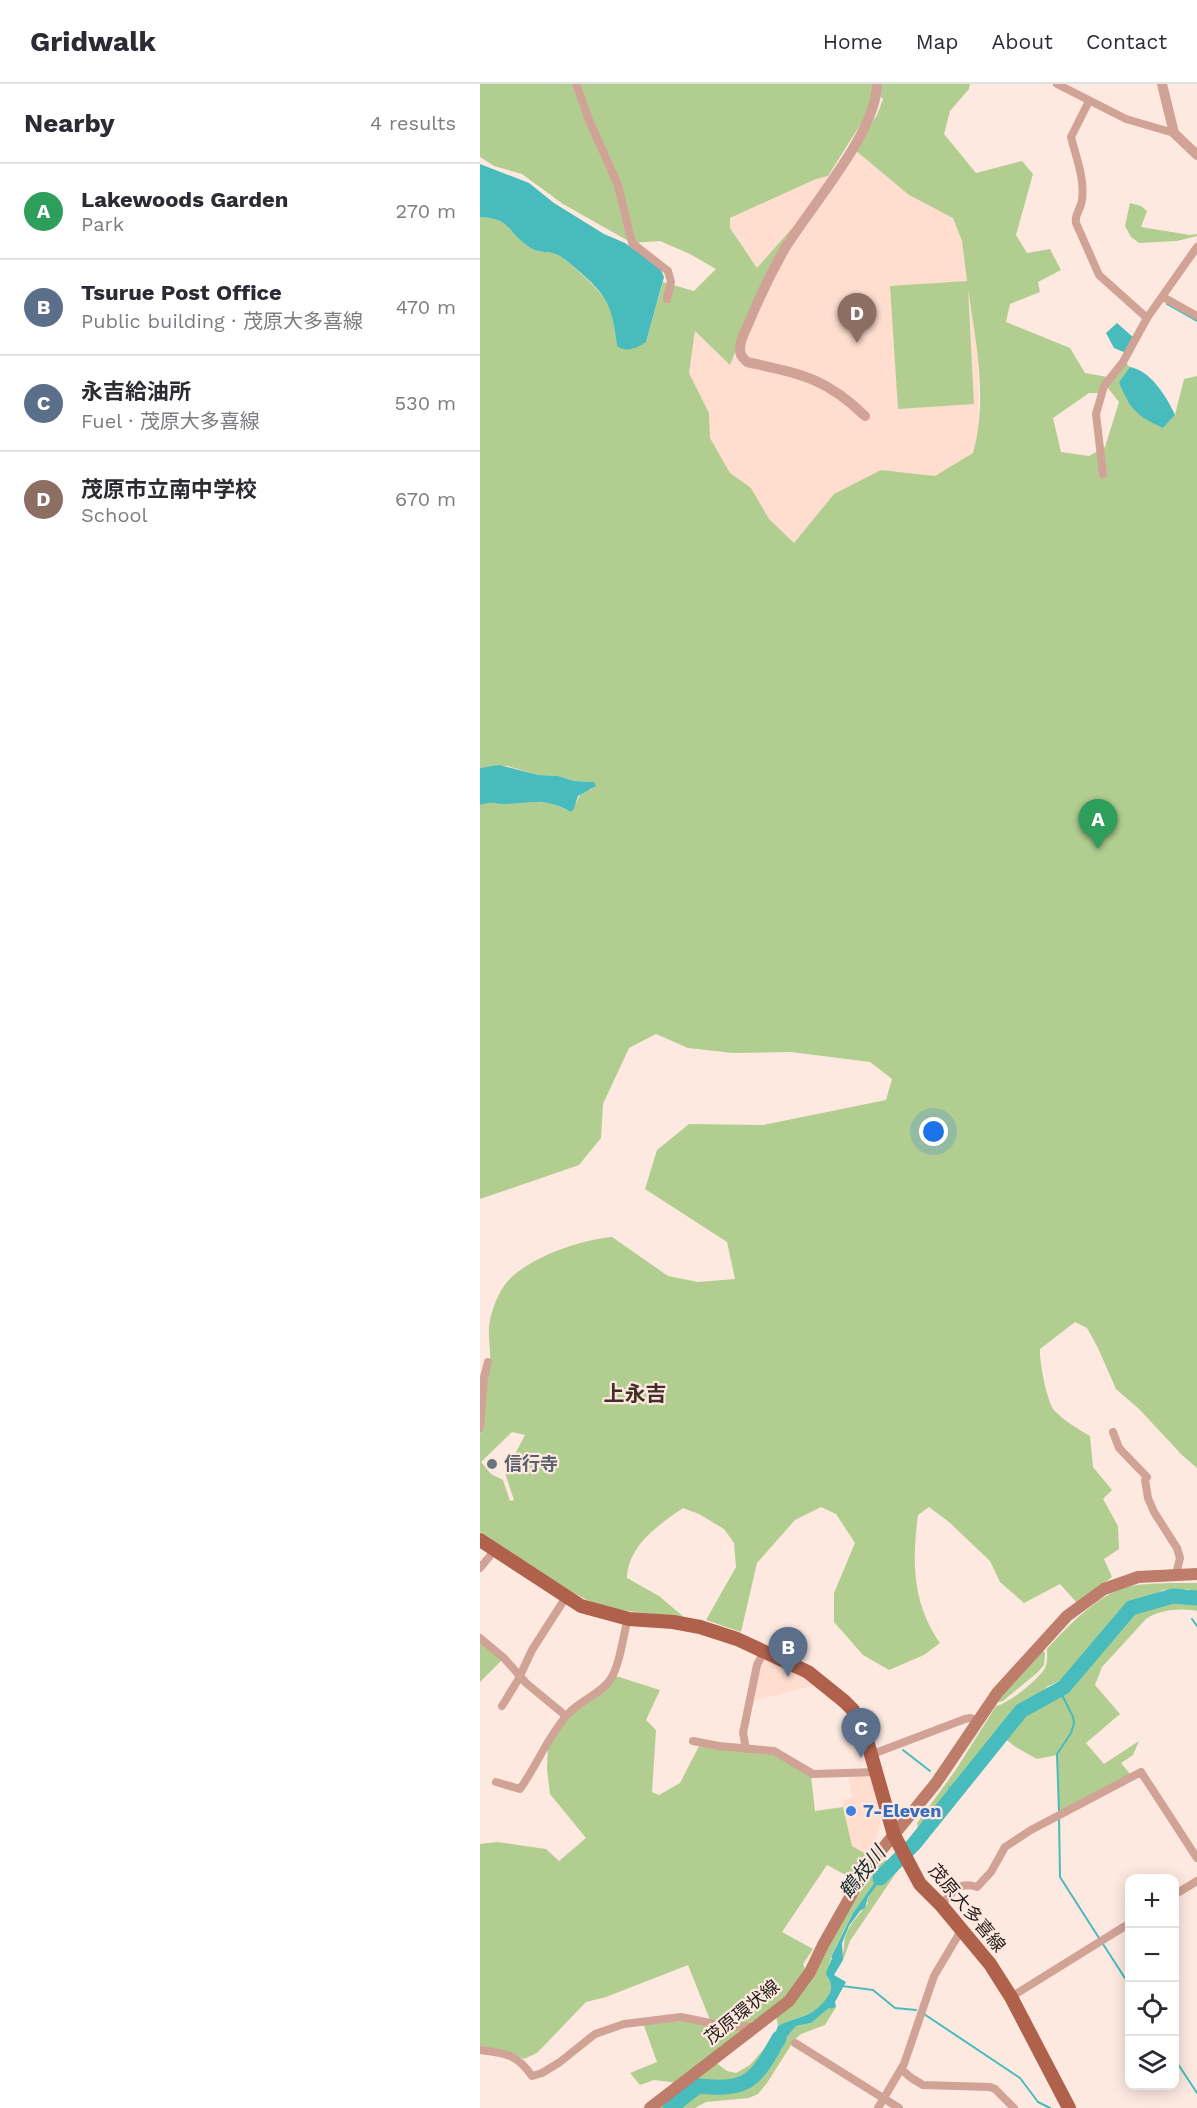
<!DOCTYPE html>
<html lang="en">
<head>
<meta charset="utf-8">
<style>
  body { margin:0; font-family:"Work Sans","Noto Sans JP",sans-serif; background:#f2f2f3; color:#2b2b33 }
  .controls { position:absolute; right:18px; bottom:18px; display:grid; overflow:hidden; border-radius:12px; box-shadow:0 3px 15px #0003 }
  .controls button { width:54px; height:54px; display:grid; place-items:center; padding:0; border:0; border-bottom:2px solid #e1e1e2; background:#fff; color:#2b2b33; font:30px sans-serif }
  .you { position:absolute; left:454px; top:1048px; width:21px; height:21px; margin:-15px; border:4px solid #fff; border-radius:50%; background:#1a73e8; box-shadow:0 0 0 9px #1a73e833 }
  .badge { display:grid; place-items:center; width:39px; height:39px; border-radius:50%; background:#0b8043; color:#fff; font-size:20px; font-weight:700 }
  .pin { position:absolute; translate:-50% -50px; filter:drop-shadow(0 2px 3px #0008) }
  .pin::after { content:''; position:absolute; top:32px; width:21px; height:18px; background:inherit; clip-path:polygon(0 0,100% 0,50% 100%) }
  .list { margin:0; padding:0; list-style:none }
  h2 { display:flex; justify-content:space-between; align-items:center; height:78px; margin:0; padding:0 24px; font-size:26px }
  h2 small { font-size:20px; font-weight:400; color:#7c7c81 }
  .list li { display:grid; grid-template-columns:39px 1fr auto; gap:18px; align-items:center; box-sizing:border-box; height:96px; padding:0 24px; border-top:2px solid #e1e1e2 }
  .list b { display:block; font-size:22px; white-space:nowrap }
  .list p { margin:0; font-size:20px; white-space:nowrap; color:#7c7c81 }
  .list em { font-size:20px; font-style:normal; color:#7c7c81 }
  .icon { flex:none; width:33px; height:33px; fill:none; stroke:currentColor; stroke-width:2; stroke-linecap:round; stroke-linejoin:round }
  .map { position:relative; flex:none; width:717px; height:2024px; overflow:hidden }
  header { display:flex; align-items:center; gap:36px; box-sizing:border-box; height:84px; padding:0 30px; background:#fff; border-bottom:2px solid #e1e1e2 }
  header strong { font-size:28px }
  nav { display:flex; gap:33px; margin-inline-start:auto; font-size:21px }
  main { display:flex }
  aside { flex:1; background:#fff }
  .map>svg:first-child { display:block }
</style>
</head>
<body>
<header>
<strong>Gridwalk</strong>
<nav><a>Home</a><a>Map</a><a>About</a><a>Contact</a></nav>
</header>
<main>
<aside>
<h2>Nearby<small>4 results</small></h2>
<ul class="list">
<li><span class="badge" style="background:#2e9e5b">A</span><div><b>Lakewoods Garden</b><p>Park</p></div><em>270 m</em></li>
<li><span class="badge" style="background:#5c6f8a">B</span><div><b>Tsurue Post Office</b><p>Public building · 茂原大多喜線</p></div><em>470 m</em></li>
<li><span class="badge" style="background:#5c6f8a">C</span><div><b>永吉給油所</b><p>Fuel · 茂原大多喜線</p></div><em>530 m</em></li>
<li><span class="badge" style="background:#8d6e63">D</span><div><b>茂原市立南中学校</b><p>School</p></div><em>670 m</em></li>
</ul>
</aside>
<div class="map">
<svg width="717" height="2024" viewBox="0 0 717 2024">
  <rect width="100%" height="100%" fill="#fde9e0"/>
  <!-- built -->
  <g fill="#ffdecf">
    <polygon points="375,66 429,111 474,134 482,157 498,272 499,347 493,370 455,392 401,386 354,410 314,459 289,435 271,404 250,389 230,354 229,329 209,289 215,246 250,280 277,184 250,144 250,134 336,95 348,92"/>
    <polygon points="284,1572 339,1600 273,1617 278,1585"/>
    <polygon points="368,1691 390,1692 401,1734 395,1761 386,1770 372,1762 363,1723 362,1716 372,1714"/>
  </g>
  <!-- green -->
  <g fill="#b1ce90" fill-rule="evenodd">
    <path d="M0,0h490l-1,5 -19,22 -6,23 32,39 46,-12 11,13 -17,61 11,18 23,-4 11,21 -23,12 2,10 -30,12 -4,18 64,26 15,25 23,4 -10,16h-9l-36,25 8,34 28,4 16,-9 14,-45 -12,-15 18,-25 5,5 -11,15 44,46 12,-13 9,-36 13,-3v1092l-15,-13 -43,-46 -23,-20 -18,-41 -11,-20 -12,-6 -35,27c-1,12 7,53 14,61 10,11 24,19 36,26l3,31 19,23 -9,9 15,27 1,23 -15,10 8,18 -35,26 -17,-19 -36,19 -24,-21 -10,-21 -41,-39 -20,-15 -11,8c-6,46 -6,88 22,128l-16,12 -35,15 -26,-15 -29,-33v-29l21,-50 -19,-29 -15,-7 -26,13 -38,43 -16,69 -35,-12 30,-53 -2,-24 -10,-14 -25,-15 -16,-6c-25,17 -55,38 -56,70l32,18 26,22 -65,-8 -31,-9 -19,-10 -90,-59v-98c5,-15 2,-30 4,-46 1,-9 5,-18 6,-27 1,-13 -3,-27 0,-41 3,-13 8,-27 17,-38 22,-25 73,-42 105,-45l56,39 30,6 37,-3 -8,-37 -82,-53 12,-39 32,-26 74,1 123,-25 6,-21 -22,-17 -79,-10 -58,1 -45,-5 -32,-14 -27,14 -26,56 -2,34 -22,27 -99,34v-394l13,-4 11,3 17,-3 31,2 19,9c10,-11 2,-17 21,-23l2,-7 -20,-1 -16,-5 -19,-1 -32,-9 -27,2v-551c33,2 27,15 49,30 9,7 21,3 31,9 8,5 15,12 21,18 28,24 32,35 36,72l29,-4 17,-60 31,9 22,-22 -26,-15 -30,-13 -28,2 -69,-39 -41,-30 -28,-8 -14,-9zM395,7l8,8 -6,16 -22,35 54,45 44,23 9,23 5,40 -77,5 8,123 76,-5 -6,-115c8,54 20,111 5,164l-38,23 -54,-6 -47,24 -40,49 -25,-24 -18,-31 -21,-15 -20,-35 -1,-25 -20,-40 6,-42 35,34 36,-90 36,-58 -45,51 -27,-40v-10l86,-39 12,-3 39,-62zM32,1348l13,3 -20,38 9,27 -4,1 -7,-21 -12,-6 -10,-12z"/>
    <polygon points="650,119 661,122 667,127 661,143 710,151 717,150 717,152 697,157 659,159 651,153 645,142"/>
    <path d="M692,1499h25v10l-9,-4 -25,1 -46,23 -23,29 -2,7 -26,29 -18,8 -14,13 -20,8 1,6 -36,43v3l-25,31 -4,-4 -1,2 4,4 -34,45 -2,-14 38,-52 41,-65c12,-2 43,-27 49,-38 3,-6 2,-12 2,-19 20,-22 45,-48 73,-60 16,-6 35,-5 52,-6z"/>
    <path d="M698,1514l19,1v12c-17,-3 -36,-2 -51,8l-44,48 -7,18 25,29 -34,29 18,21 35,-23 -6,14 -12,8 9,11 -71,38 -2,-57 -20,4 -23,-13 -12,-10 20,-23 44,-26 12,-10 21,-29 33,-37 13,-7z"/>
    <polygon points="0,1556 23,1575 0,1598"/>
    <polygon points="562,1565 565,1569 564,1581 558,1588 523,1617 515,1619"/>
    <path d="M136,1592l44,14 -14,30 10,10 -4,62 7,3 21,-12 19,-37 74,8 38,22 4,35 28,-4 9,39 14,8 -15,24 -24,-13 -45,67 31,17 -10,15 3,7c-17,22 -41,56 -73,53 -7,0 -15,-3 -23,-4l-22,-55 -82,32 -20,5 -49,51 -13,6 -12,-6 -32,-5v-204l17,-2 49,7 13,12 27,-23 -36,-44 -3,-25 1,-24 27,-36z"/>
    <path d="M405,1776l4,2 -36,51 -22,43 -4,21 5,8c-3,28 -34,31 -54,41l-2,-10 103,-151z"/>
    <path d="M418,1786l-48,71 -7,19c-2,-5 1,-8 1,-13 0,-18 11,-27 21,-40 5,-6 1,-2 3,-9 2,-9 16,-24 25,-27l2,2z"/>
    <polygon points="356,1923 345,1941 321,1950 315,1955 287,1999 278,2010 269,2014 226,2018 215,2024 174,2024 235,1978 247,1987 256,1989 270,1981 294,1953 288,1970 291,1972 316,1942 331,1939 349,1924 351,1925"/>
    <polygon points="203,1937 265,1945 198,1999 174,1996 160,2001 150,1989 177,1978 163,1939"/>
  </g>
  <!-- water -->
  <g fill="#48bbbd">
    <path d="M0,80l49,19 25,20 50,31 21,9 35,25 4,9 -18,65c-9,6 -20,11 -29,4 -4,-35 -8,-49 -35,-72 -7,-6 -14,-13 -22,-18 -10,-6 -22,-2 -31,-9 -23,-15 -16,-28 -49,-30z"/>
    <polygon points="637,239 654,254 646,269 634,264 626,249"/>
    <path d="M650,283c21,4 36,29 45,48l-12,13c-26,-12 -33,-18 -44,-46z"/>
    <path d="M19,681l40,10 19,1 16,5 20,1 2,4 -18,10 -4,13 -3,3c-23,-14 -38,-10 -64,-8 -12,1 -11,-4 -27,1v-37z"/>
    <path d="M409,1778l6,3 3,5 -3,3 -2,-2 -6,2 -4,4 -15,20 -3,11 -5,3 -11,15 -7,17 1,17 -9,15 12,7 -11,20 1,5 -5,2 -2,-1 -18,15 -15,3 -25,30 -4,-1 11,-29c19,-10 34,-8 48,-27 3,-4 6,-9 5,-13 0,-5 -4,-8 -5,-13l6,-15 -1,-1 22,-44z"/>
  </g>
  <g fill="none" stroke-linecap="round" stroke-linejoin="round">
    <!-- stream -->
    <g stroke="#48bbbd" stroke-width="2">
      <polyline points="687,220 717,237"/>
      <polyline points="712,1535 717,1542"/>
      <polyline points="423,1666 450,1687"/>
      <polyline points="469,1703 476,1708"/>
      <polyline points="579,1728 577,1670 591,1649 594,1639 593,1633 579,1605"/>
      <polyline points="579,1733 580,1793 619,1854"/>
      <polyline points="623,1860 650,1902"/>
      <polyline points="362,1902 393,1906 415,1924 436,1926"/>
      <polyline points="444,1930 540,1994 558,2018 570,2024"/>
      <polyline points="694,1974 717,2009"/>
    </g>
    <!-- river -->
    <g stroke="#48bbbd" stroke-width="15">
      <polyline points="400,1794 434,1760 541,1627 584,1603 651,1524 693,1512 717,1514"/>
      <path d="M190,2024l28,-22c51,5 57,-5 81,-48"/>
    </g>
    <!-- minor -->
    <g stroke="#d0a396" stroke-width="8">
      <polyline points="96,0 109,36 138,101 152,159 188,187 191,198 187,215"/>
      <polyline points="577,0 646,35 694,49"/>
      <path d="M609,17l-18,36c5,20 14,42 11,63 -1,9 -8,15 -6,23l23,52 48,43"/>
      <polyline points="683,213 717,232"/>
      <polyline points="623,390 616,330 624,302 643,278 667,234 717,163"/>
      <polyline points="0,1344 4,1293 8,1278"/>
      <polyline points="633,1348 639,1364 667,1393 665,1396 668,1414 674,1428 697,1464 700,1474 696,1490"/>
      <polyline points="0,1484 15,1466"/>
      <polyline points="0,1554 24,1574 46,1599 86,1632"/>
      <polyline points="22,1622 38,1596 52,1566 86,1513"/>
      <polyline points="213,1657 239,1662 294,1667 333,1690 397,1688"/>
      <polyline points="266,1665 263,1649 277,1581 284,1567"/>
      <polyline points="390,1671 485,1635 491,1634 497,1637"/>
      <path d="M16,1698l24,7c17,-24 27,-51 47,-74 13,-15 34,-21 43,-35 10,-15 13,-44 18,-62"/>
      <polyline points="694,1811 717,1797"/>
      <path d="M461,1821c12,-13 17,-24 36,-18l14,-15 14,-25 26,-17 110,-58 56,86"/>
      <polyline points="531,1913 650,1839"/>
      <polyline points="315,1959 419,2024"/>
      <path d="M0,1966c25,3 37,4 52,26l10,-3 18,-11 35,-28 29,-10 57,-7 49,10 27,-1"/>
      <polyline points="421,1985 430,1993 443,2001 510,2003 515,2005 534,2024"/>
      <polyline points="398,2024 424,1980 454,1892 482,1845"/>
    </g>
    <!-- tertiary -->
    <g stroke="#d0a396" stroke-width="10">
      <polyline points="682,0 694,49 717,71"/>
      <path d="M385,332c-40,-39 -65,-42 -118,-54 -1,0 -5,-6 -6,-7 -4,-11 5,-25 9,-35 10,-24 21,-47 34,-70 26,-43 93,-118 93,-166"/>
    </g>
    <!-- secondary -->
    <polyline stroke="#be7d6a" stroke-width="12" points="170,2024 309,1917 330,1888 343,1861 386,1785 456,1699 517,1609 587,1532 624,1505 658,1493 717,1490"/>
    <!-- primary -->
    <polyline stroke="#b0614b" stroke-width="14" points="0,1456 101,1522 149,1535 193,1538 220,1543 257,1555 328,1588 364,1617 373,1626 386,1653 414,1751 433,1787 440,1800 461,1821 510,1880 531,1913 589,2024"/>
  </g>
  <!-- markers -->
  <circle fill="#6b7280" stroke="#fde9e0" stroke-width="2" cx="12" cy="1380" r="6"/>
  <circle fill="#3f7fe0" stroke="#fde9e0" stroke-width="2" cx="371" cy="1727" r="6"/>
  <g text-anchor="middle" stroke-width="4.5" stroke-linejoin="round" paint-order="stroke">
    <!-- worship labels -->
    <g font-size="18" font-weight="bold" fill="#5b616d" stroke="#fde9e0" text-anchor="start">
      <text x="24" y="1386">信行寺</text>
    </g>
    <!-- shop labels -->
    <g font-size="18" font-weight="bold" fill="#366cbe" stroke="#fde9e0" text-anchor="start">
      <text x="383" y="1733">7-Eleven</text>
    </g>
    <!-- street labels -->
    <g font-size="18" fill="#261d19" stroke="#fde9e0">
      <text transform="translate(487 1824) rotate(50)" y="6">茂原大多喜線</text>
      <text transform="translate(262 1928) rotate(-39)" y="6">茂原環状線</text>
    </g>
    <!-- water labels -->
    <g font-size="20" font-style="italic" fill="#162f30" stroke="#fde9e0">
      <text transform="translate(382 1788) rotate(-51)" y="7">鶴枝川</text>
    </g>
    <!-- quarter labels -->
    <g font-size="21" font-weight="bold" fill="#422f27" stroke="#fde9e0">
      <text x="155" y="1317">上永吉</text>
    </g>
  </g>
</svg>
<div class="controls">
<button>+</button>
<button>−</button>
<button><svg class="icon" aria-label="locate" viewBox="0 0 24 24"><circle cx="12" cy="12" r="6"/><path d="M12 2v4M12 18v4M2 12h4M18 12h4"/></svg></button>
<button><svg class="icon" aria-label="layers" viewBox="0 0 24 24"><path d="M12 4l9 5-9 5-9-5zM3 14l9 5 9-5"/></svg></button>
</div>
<div class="you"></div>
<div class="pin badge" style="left:618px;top:765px;background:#2e9e5b">A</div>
<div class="pin badge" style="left:308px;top:1593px;background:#5c6f8a">B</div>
<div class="pin badge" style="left:381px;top:1674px;background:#5c6f8a">C</div>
<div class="pin badge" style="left:377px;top:259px;background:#8d6e63">D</div>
</div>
</main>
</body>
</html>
